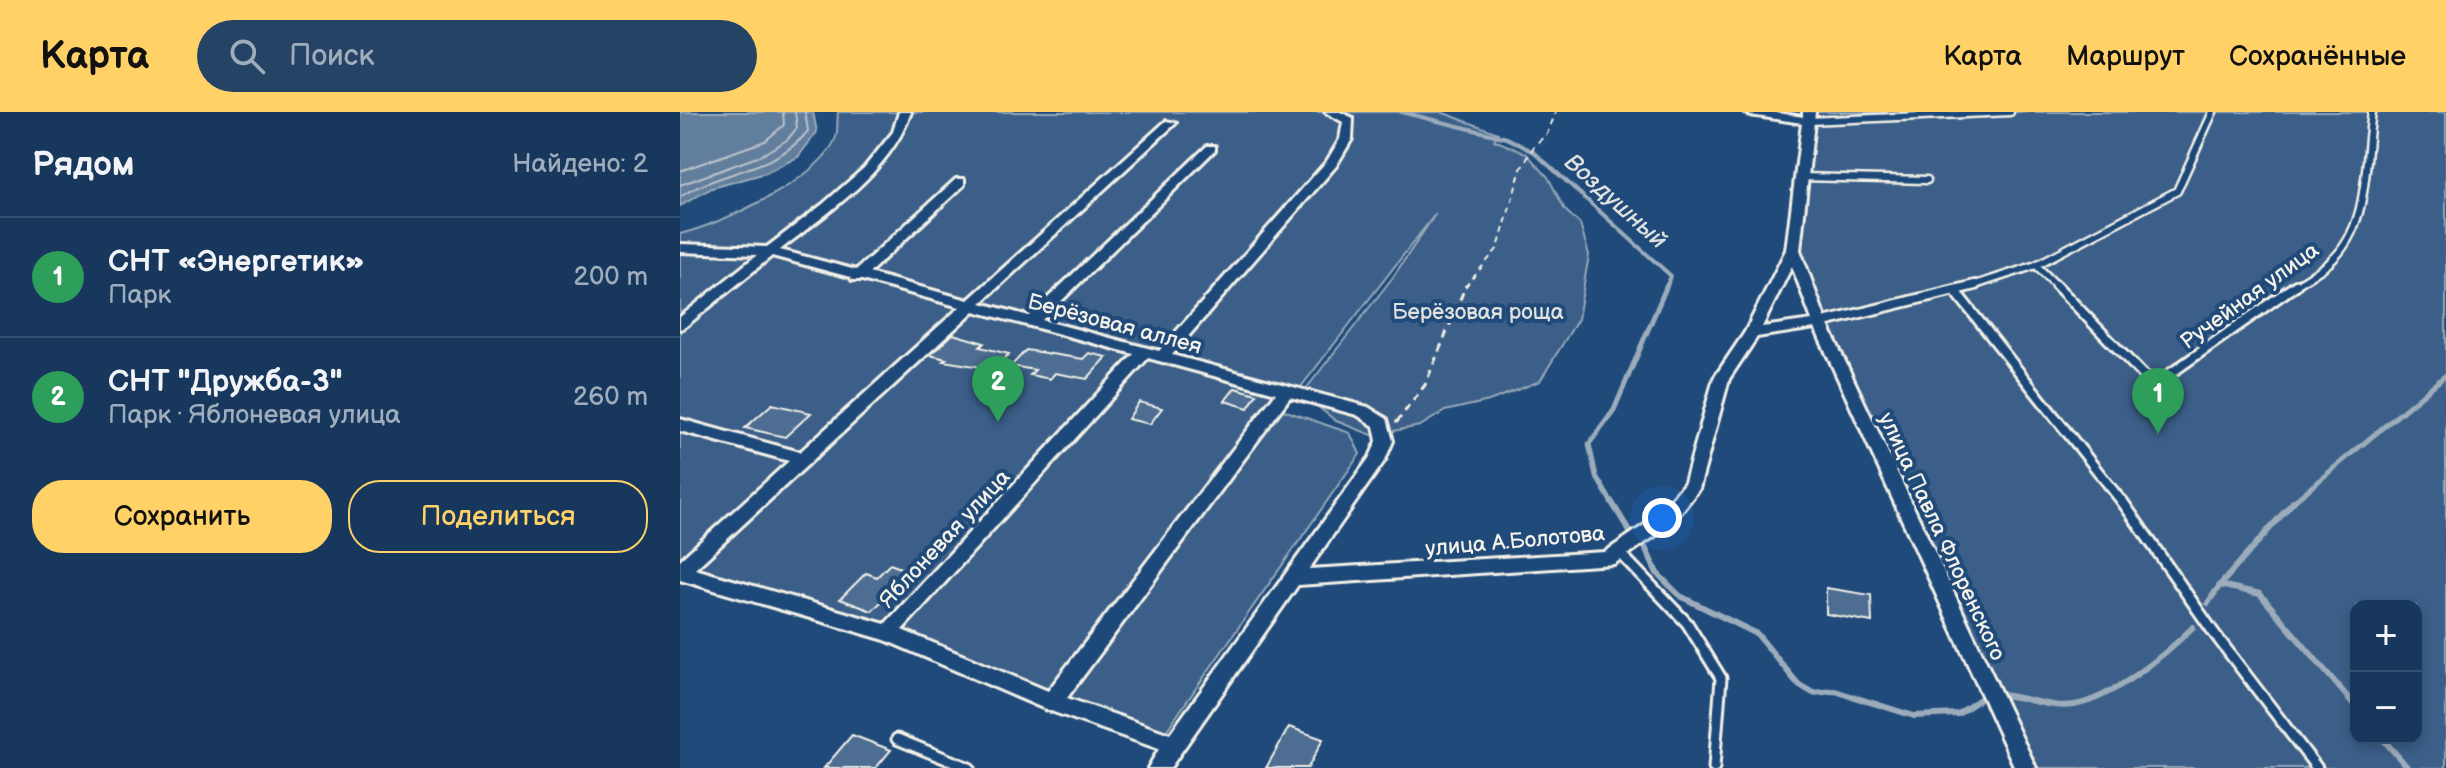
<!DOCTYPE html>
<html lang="ru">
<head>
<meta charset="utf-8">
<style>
  body { margin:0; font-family:"Balsamiq Sans",sans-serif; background:#244365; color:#f1f3f6 }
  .controls { position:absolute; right:24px; bottom:24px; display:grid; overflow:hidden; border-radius:16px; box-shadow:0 4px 12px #0003 }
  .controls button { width:72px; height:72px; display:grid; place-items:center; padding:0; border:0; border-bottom:2px solid #365272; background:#17385c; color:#f1f3f6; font:40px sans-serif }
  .you { position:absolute; left:982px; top:406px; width:28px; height:28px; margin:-20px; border:6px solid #fff; border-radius:50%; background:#1a73e8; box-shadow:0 0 0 12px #1a73e833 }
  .badge { display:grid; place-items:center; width:52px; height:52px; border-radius:50%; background:#ffd166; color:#fff; font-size:26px; font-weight:700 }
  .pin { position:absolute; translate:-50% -66px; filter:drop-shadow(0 2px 4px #0008) }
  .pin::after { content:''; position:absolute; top:42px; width:28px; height:24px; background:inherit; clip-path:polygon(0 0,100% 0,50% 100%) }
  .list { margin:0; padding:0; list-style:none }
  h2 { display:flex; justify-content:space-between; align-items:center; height:104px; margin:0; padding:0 32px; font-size:34px }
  h2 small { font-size:26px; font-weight:400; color:#9eacbb }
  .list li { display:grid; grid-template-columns:52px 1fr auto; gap:24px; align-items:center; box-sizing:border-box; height:120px; padding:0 32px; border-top:2px solid #365272 }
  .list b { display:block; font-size:30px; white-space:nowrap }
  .list p { margin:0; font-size:26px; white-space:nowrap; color:#9eacbb }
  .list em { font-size:26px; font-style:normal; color:#9eacbb }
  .actions { display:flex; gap:16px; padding:24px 32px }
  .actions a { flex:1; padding:18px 0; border:2px solid #ffd166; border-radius:32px; text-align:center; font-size:28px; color:#ffd166 }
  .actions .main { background:#ffd166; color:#111 }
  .icon { flex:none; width:44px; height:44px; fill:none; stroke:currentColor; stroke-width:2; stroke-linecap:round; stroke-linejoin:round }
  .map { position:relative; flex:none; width:1766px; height:656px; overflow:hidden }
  header { display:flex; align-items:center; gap:48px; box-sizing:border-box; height:112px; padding:0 40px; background:#ffd166; color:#111 }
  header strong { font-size:38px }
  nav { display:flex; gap:44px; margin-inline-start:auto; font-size:28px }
  .search { width:560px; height:72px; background:#244365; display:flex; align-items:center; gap:20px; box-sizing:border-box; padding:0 28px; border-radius:44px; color:#9eacbb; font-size:30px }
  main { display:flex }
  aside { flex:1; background:#17385c }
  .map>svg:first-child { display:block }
</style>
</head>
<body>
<header>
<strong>Карта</strong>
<div class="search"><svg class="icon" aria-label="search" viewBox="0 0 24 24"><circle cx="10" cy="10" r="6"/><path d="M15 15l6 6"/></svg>Поиск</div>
<nav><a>Карта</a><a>Маршрут</a><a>Сохранённые</a></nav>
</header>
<main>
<aside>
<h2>Рядом<small>Найдено: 2</small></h2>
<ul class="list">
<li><span class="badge" style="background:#2e9e5b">1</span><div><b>СНТ «Энергетик»</b><p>Парк</p></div><em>200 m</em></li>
<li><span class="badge" style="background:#2e9e5b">2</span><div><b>СНТ &quot;Дружба-3&quot;</b><p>Парк · Яблоневая улица</p></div><em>260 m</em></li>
</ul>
<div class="actions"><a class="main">Сохранить</a><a>Поделиться</a></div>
</aside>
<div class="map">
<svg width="1766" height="656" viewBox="0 0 1766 656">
  <rect width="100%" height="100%" fill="#1f4a7a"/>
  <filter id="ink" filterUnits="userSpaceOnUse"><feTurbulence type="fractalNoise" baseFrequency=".0125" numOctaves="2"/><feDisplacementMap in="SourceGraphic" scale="16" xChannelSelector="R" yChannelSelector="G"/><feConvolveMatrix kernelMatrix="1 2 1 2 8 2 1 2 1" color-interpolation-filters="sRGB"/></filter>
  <g filter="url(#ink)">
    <!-- green -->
    <g fill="#3a5f88" stroke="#97a8b8" stroke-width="2" fill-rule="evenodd">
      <path d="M158,0h603l57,21 -4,7 32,13 22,24 17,33 15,14 9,31 -11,64 -38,62 -51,20 -44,10 -25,15 -48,9 -36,-14 -34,-27 91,-117 43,-64 -153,197 67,23 10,21 -196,280 -484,-162v-338c41,-10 142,-55 156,-97 2,-7 1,-17 2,-25z"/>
      <path d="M1128,0h638v656h-425l-181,-400 -43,-122zM1676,494h60v132h-60z"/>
    </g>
    <!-- water -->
    <polygon fill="#627e9d" stroke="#9cacbb" stroke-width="2" points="0,0 133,0 137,20 118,45 86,61 32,76 0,94"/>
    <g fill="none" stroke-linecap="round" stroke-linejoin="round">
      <!-- shore -->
      <g stroke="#bac3ca" stroke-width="2">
        <polyline points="0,59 85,29 104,13 103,0"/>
        <polyline points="0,73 80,44 107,28 117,16 115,0"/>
        <path d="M0,85c42,-28 95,-25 128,-66l-3,-19"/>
      </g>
      <!-- stream-far2 -->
      <polyline stroke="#9cacbb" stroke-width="4" points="721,0 827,26 854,40 991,164 986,175"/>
      <!-- stream-far1 -->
      <g stroke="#9cacbb" stroke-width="5">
        <polyline points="932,391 916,364 909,332 934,298 987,173"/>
        <polyline points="1612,391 1766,263"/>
      </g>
      <!-- stream -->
      <g stroke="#9cacbb" stroke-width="6">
        <polyline points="931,389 950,420"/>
        <polyline points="964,433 977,461 1000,484 1077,522 1118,572 1133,581 1155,579 1234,604 1278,602 1303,585"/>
        <polyline points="1540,473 1614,389"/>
        <polyline points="1528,491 1540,473 1580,482 1676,595"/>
        <path d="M1320,583c24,1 50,14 74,10 38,-6 92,-51 119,-78"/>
        <polyline points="1702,626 1728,656"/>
      </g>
    </g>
    <!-- building -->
    <g fill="#4d6e92" stroke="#f4f1e8" stroke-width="2">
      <polygon points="273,222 304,231 300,235 329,242 314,257 263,249 266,247 250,243"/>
      <polygon points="346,238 403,247 409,241 427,245 407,267 375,261 370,267 350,263 355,258 331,254"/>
      <polygon points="555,276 577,282 568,296 545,289"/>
      <polygon points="459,290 482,296 470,312 448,307"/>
      <polygon points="92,292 131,301 105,325 65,316"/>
      <polygon points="210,452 231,460 192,499 160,487 186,461 197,465"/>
      <polygon points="1146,476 1191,483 1192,510 1146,502"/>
      <polygon points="609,615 643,627 628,656 586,656"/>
      <polygon points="172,623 211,638 196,656 144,656"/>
    </g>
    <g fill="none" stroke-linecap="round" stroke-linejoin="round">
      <defs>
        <g id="lane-far2">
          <polyline points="1128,9 1330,0"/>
          <polyline points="1120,65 1247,68"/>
          <polyline points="1356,153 1378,175"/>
          <polyline points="1289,175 1356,153 1497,79 1533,0"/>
          <path d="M1613,175c12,-8 25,-15 36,-24 42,-37 35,-101 43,-151"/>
        </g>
        <g id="lane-far1">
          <polyline points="1376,173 1463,263 1474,268 1484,266 1616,173"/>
          <polyline points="1276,180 1443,391"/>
          <polyline points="1140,211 1295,173"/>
        </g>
        <g id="lane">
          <polyline points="1442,389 1534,521 1637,656"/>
          <polyline points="939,440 1007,511 1041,566 1034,656"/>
          <polyline points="217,627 289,656"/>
        </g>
        <path id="street" d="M219,0h12c-22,62 -82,99 -131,138l76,20 100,-91h8v6l-95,88 99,27 198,-179 10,2 -195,180 48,13 178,-170h8v4l-173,170 117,31 168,-190 13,-22 3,-17 -18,-10h15l13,6 -1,21 -16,27 -164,189 196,52 19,12 6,22 -8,19 -76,109 296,-17 54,-37 26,-33 29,-104 31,-46 41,-82 16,-127 -52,-8 -6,-3h28l31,5v-5h12l-15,138 27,73 209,445h-21l-200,-440 -58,9 -28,42 -30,110 -28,36 -57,39 -316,21 -128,183h-22l11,-19 -114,-40 -160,-69 -205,-60v-20l109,-99 -109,-30v-12l120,33 160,-145 -98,-27h-10l-2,-3 -78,-21 -87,71 -5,2v-12l77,-62 -77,-3v-8l87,3 56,-43 41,-36 29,-36zM1112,154l20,54 -50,7zM294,199l160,43 -249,270 -190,-55zM468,246l128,35 -228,298 -146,-61zM610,285l67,18 17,11 3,15 -7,16 -200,277 -103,-36z"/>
      </defs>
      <!-- lane-far2 casing -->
      <use href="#lane-far2" stroke="#f4f1e8" stroke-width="11"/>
      <!-- lane-far1 casing -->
      <use href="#lane-far1" stroke="#f4f1e8" stroke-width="14"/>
      <!-- lane casing -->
      <use href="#lane" stroke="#f4f1e8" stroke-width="15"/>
      <!-- street casing -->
      <use href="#street" stroke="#f4f1e8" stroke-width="6"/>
      <!-- path-far1 -->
      <polyline stroke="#f4f1e8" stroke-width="2" stroke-dasharray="6 5" stroke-linecap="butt" points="785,175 818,136 841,57 855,33 867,22 876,0"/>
      <!-- path -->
      <polyline stroke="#f4f1e8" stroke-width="3" stroke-dasharray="8 6" stroke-linecap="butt" points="716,311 745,273 786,173"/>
      <!-- lane-far2 -->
      <use href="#lane-far2" stroke="#1f4a7a" stroke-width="6"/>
      <!-- lane-far1 -->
      <use href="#lane-far1" stroke="#1f4a7a" stroke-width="8"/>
      <!-- lane -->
      <use href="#lane" stroke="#1f4a7a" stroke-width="9"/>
      <!-- street -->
      <use href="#street" fill="#1f4a7a" fill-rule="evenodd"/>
    </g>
  </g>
  <g text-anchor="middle" stroke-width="8" stroke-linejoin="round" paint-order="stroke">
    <!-- street labels -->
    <g font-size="22" fill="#f4f1e8" stroke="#1f4a7a">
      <text transform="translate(1569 183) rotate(-36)" y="8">Ручейная улица</text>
      <text transform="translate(435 211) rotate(15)" y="8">Берёзовая аллея</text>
      <text transform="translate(1263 424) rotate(65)" y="8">улица Павла Флоренского</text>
      <text transform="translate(264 426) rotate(-47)" y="8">Яблоневая улица</text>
      <text transform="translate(835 428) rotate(-5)" y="8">улица А.Болотова</text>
    </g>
    <!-- park labels -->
    <g font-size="22" fill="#e1e2de" stroke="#1f4a7a">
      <text x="798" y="207">Берёзовая роща</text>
    </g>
    <!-- water labels -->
    <g font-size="24" font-style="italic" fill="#dee0dd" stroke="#1f4a7a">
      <text transform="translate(936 89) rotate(42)" y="8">Воздушный</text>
    </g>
  </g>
</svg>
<div class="controls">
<button>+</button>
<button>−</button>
</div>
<div class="you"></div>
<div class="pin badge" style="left:1478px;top:322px;background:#2e9e5b">1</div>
<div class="pin badge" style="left:318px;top:310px;background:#2e9e5b">2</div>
</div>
</main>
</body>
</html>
